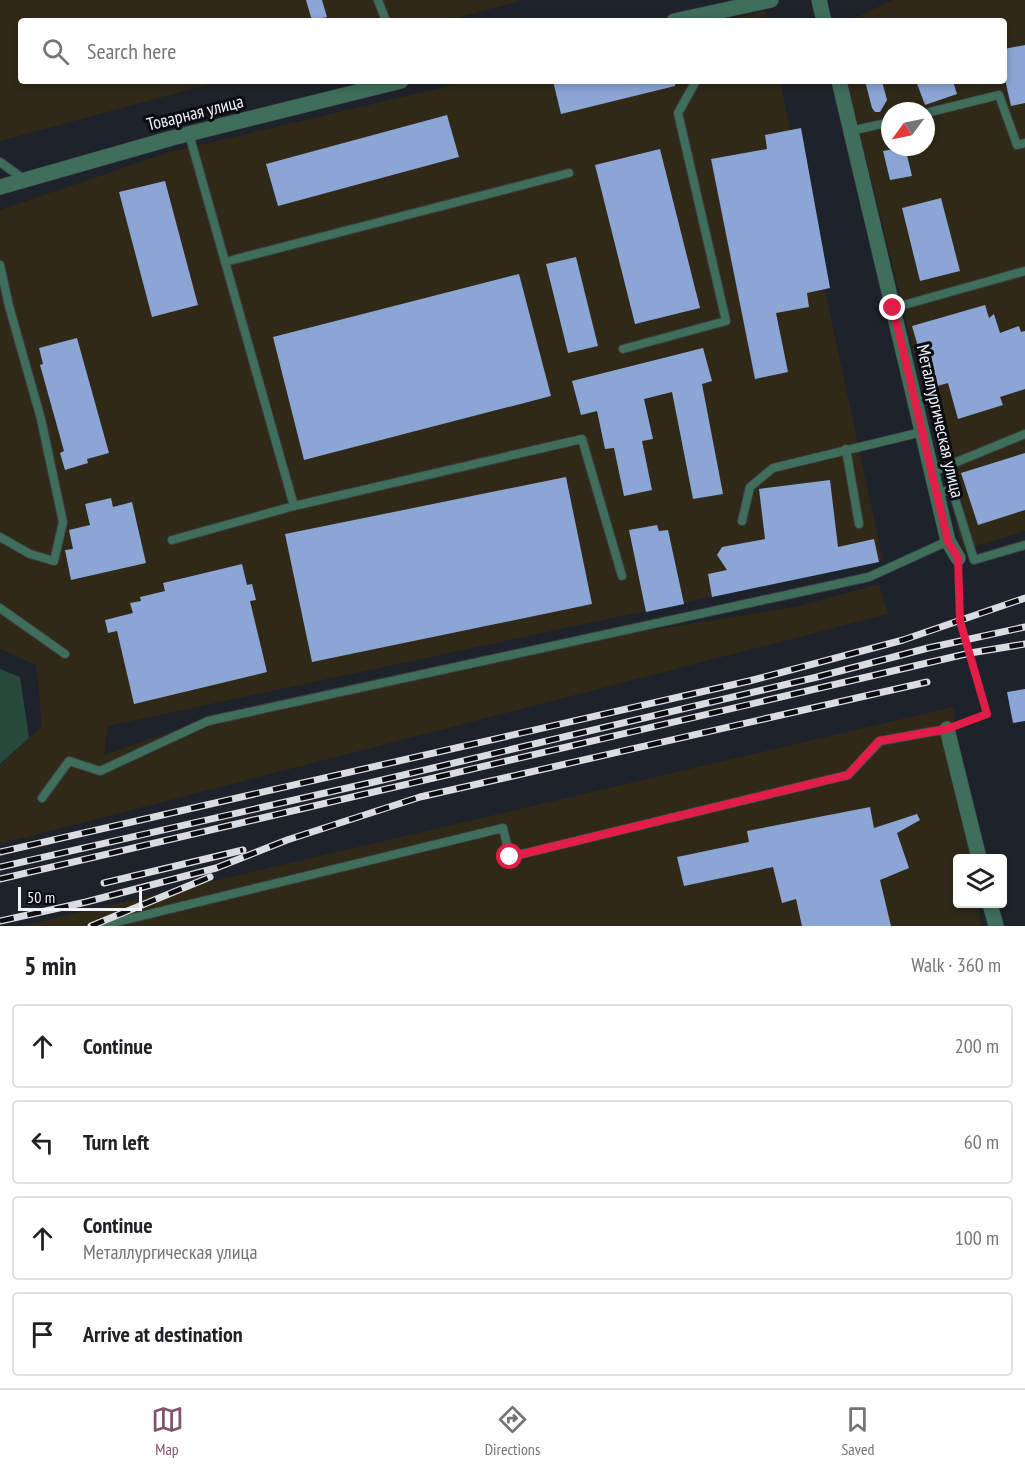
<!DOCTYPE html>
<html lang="en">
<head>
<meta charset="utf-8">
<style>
  body { margin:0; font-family:"PT Sans Narrow",sans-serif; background:#f6f6f6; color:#202124 }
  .controls { position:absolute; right:18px; bottom:18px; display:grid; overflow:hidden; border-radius:6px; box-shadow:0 3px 9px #0003 }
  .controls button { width:54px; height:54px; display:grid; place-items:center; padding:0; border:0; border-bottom:2px solid #e0e0e0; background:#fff; color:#202124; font:30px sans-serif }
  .compass { position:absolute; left:881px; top:102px; width:54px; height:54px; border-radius:50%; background:#fff; box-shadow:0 3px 9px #0003; rotate:237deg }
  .scale { position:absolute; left:18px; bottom:15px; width:124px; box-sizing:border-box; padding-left:6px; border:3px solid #eff2f7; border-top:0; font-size:16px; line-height:21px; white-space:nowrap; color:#eff2f7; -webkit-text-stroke:4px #0a0c0f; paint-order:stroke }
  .stop { position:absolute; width:18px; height:18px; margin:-14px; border:4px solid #e11d48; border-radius:50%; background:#fff }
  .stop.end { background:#e11d48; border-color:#fff; box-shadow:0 2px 6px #0008 }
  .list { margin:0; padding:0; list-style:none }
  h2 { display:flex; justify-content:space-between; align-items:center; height:78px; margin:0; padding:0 24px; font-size:26px }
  h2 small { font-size:20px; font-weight:400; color:#757577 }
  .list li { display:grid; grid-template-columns:39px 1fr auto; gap:18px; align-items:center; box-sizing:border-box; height:84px; margin:0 12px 12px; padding:0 12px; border:2px solid #e0e0e0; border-radius:6px }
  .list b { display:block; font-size:22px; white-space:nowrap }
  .list p { margin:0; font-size:20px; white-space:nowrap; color:#757577 }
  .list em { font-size:20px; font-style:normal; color:#757577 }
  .icon { flex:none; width:33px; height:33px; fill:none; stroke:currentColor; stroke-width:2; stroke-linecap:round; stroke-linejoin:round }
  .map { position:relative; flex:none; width:1025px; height:926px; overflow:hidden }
  .search { position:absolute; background:#fff; box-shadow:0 3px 9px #0003; left:18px; right:18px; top:18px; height:66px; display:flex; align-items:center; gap:15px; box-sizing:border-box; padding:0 21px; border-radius:6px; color:#757577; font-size:22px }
  .sheet { height:462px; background:#fff }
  nav { display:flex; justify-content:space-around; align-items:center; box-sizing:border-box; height:84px; border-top:2px solid #e0e0e0; background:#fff; font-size:16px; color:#757577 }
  nav a { display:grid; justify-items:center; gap:3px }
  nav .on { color:#83526b }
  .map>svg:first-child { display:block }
</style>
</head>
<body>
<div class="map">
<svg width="1025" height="926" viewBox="0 0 1025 926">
  <rect width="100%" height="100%" fill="#1e222a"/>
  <!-- industrial -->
  <g fill="#302918" fill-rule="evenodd">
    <polygon points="0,0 524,0 446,21 21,21 21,81 222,81 0,141"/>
    <path d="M893,0h132v531l-62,19 -116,-469h157v-60h-156zM890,111h36v36h-36z"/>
    <polygon points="765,11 768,21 722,21"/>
    <polygon points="470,81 780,81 883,560 108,726 104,755 185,727 487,656 795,607 879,584 888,614 0,844 0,765 42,726 36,665 0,649 0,210 170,152"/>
    <polygon points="953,707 972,858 958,858 958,904 978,904 981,926 22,926"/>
  </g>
  <!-- green -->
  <polygon fill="#274a3a" points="0,669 20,677 29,738 0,764"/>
  <!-- building -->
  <g fill="#8ba5d5">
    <polygon points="306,0 322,0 327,17 312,21"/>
    <polygon points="1025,45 1025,103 1011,106 1004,75 1004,49"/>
    <polygon points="553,81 675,81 675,86 561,114"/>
    <polygon points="865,81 882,81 887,100 880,112 875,112 872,108"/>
    <polygon points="916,81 953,81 957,94 925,105"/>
    <polygon points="447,115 459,157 278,206 266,164"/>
    <polygon points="801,128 830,288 807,293 809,307 776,313 788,372 755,379 711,159 767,149 765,135"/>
    <polygon points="905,147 912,176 890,180 883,151"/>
    <polygon points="660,149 700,308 635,324 595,165"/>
    <polygon points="165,181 198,305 152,317 119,192"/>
    <polygon points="941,198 960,271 920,281 902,208"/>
    <polygon points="576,257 598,346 568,353 546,264"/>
    <polygon points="519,274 551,396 304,460 273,337"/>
    <polygon points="985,305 989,318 994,314 1000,333 1019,326 1021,332 1025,331 1025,389 1000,397 1003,405 958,419 948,383 930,388 912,326"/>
    <polygon points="77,338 109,453 87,459 88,463 65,470 60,453 64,451 40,365 43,364 39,348"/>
    <polygon points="703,348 712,381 702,384 723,494 693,499 672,392 644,399 653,439 642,441 652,490 624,496 614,448 605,449 597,411 581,415 572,381"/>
    <polygon points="1025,453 1025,510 978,525 961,473"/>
    <polygon points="566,477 592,604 312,662 285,534"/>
    <polygon points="830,480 838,547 874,539 879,562 712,597 708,574 727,570 717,555 722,547 765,539 759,489"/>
    <polygon points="111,498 113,507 132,502 146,563 71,580 65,550 73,549 69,530 90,525 85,504"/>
    <polygon points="657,525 659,531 668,530 684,604 646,612 629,530"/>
    <polygon points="242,564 247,585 252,584 256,600 250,601 267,672 134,704 117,631 108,633 105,620 133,613 130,603 141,601 140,597 165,591 163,583"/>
    <polygon points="1025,689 1025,721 1013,723 1007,692"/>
    <polygon points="870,807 874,828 917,814 920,820 897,833 909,868 880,880 891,926 802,926 796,899 782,903 773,867 684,886 677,857 749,842 747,831"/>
  </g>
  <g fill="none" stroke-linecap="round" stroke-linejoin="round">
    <defs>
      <g id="service">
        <polyline points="378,0 386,21"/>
        <polyline points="926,113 999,95 1017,145 1025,143"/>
        <polyline points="851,131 890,122"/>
        <polyline points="0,162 25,180"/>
        <polyline points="225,262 569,173"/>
        <polyline points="0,265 9,306 41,419 63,522 54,561 30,554 0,537"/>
        <polyline points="893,308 1025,271"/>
        <polyline points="623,349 726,321 678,113 696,81"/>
        <polyline points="846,449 859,524"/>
        <polyline points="932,472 1025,434"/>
        <polyline points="937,494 952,489 974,560 1025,545"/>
        <polyline points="294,506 582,439 622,576"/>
        <polyline points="742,521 750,487 773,468 922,432"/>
        <polyline points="172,540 294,506 189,134"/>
        <polyline points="0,608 65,654"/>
        <polyline points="42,798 69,761 100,771 208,721 869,577 948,541"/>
        <polyline points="100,926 503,828 510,857 848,775 880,741 947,729"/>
      </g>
      <g id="minor">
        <polyline points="819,0 824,21"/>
        <polyline points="839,81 948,541 958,558"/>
        <polyline points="947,729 979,858"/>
        <polyline points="990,904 996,926"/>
      </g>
      <g id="tertiary">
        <polyline points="674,21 771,0"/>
        <polyline points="0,187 172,138 401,81"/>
      </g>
    </defs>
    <!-- service casing -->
    <use href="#service" stroke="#3b3f47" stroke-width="10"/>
    <!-- minor casing -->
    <use href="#minor" stroke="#3b3f47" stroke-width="16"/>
    <!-- tertiary casing -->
    <use href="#tertiary" stroke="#3b3f47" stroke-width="16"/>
    <!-- path -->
    <polyline stroke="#5f636a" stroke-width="3" stroke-dasharray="4.5 4.5" stroke-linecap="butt" points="958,572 960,621 987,714 961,724"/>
    <!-- service -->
    <use href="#service" stroke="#3f6e5a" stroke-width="8"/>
    <!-- minor -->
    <use href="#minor" stroke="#3f6e5a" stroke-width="15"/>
    <!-- tertiary -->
    <use href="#tertiary" stroke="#3f6e5a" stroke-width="15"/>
    <defs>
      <g id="rail">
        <polyline points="0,852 749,681 903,640 1025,598"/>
        <polyline points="0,867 378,781 817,677 928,648 1025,627"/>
        <polyline points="0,879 970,653 1025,644"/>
        <polyline points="104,883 243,850"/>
        <polyline points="0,921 86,902 216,868 287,840 420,797 927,682"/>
        <polyline points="91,926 210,877"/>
      </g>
    </defs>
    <!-- rail casing -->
    <use href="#rail" stroke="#d9dce1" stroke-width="7"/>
    <!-- rail -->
    <use href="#rail" stroke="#0a0c0f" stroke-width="4.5" stroke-dasharray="14" stroke-linecap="butt"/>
  </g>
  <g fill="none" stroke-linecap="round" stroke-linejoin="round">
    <!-- route -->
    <polyline stroke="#e11d48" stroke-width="8" points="510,857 848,775 879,741 947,729 987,714 960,621 958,558 948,542 893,308"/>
  </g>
  <g text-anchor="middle" stroke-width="6" stroke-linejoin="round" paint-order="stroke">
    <!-- street labels -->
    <g font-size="18" fill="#eff2f7" stroke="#0a0c0f">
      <text transform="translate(195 113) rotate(-14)" y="6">Товарная улица</text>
      <text transform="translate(940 421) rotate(77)" y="6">Металлургическая улица</text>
    </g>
  </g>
</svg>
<div class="controls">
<button><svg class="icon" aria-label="layers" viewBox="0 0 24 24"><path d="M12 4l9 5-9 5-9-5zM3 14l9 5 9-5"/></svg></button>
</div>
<svg class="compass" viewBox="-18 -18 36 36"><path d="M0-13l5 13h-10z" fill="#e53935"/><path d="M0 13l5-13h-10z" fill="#757577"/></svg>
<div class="scale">50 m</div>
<div class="stop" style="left:510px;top:857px"></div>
<div class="stop end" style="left:893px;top:308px"></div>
<div class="search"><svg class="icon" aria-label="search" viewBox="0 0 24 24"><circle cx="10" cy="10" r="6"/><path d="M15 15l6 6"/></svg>Search here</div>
</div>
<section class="sheet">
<h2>5 min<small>Walk · 360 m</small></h2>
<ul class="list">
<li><svg class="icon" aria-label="ahead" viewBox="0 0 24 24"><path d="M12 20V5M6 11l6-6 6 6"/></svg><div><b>Continue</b></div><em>200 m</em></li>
<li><svg class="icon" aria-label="left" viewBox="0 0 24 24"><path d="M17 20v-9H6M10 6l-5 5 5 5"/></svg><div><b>Turn left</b></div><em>60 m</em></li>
<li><svg class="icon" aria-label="ahead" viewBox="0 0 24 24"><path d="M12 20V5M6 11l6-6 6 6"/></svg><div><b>Continue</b><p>Металлургическая улица</p></div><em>100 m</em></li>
<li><svg class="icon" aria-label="arrive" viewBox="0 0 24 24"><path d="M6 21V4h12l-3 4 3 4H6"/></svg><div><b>Arrive at destination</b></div></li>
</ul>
</section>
<nav>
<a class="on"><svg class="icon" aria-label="map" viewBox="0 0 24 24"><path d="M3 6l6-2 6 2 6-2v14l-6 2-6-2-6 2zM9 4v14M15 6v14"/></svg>Map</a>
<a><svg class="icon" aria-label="directions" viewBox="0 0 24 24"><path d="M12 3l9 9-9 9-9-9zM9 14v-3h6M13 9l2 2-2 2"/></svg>Directions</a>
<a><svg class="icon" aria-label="saved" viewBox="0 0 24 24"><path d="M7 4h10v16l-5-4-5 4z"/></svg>Saved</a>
</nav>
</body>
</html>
